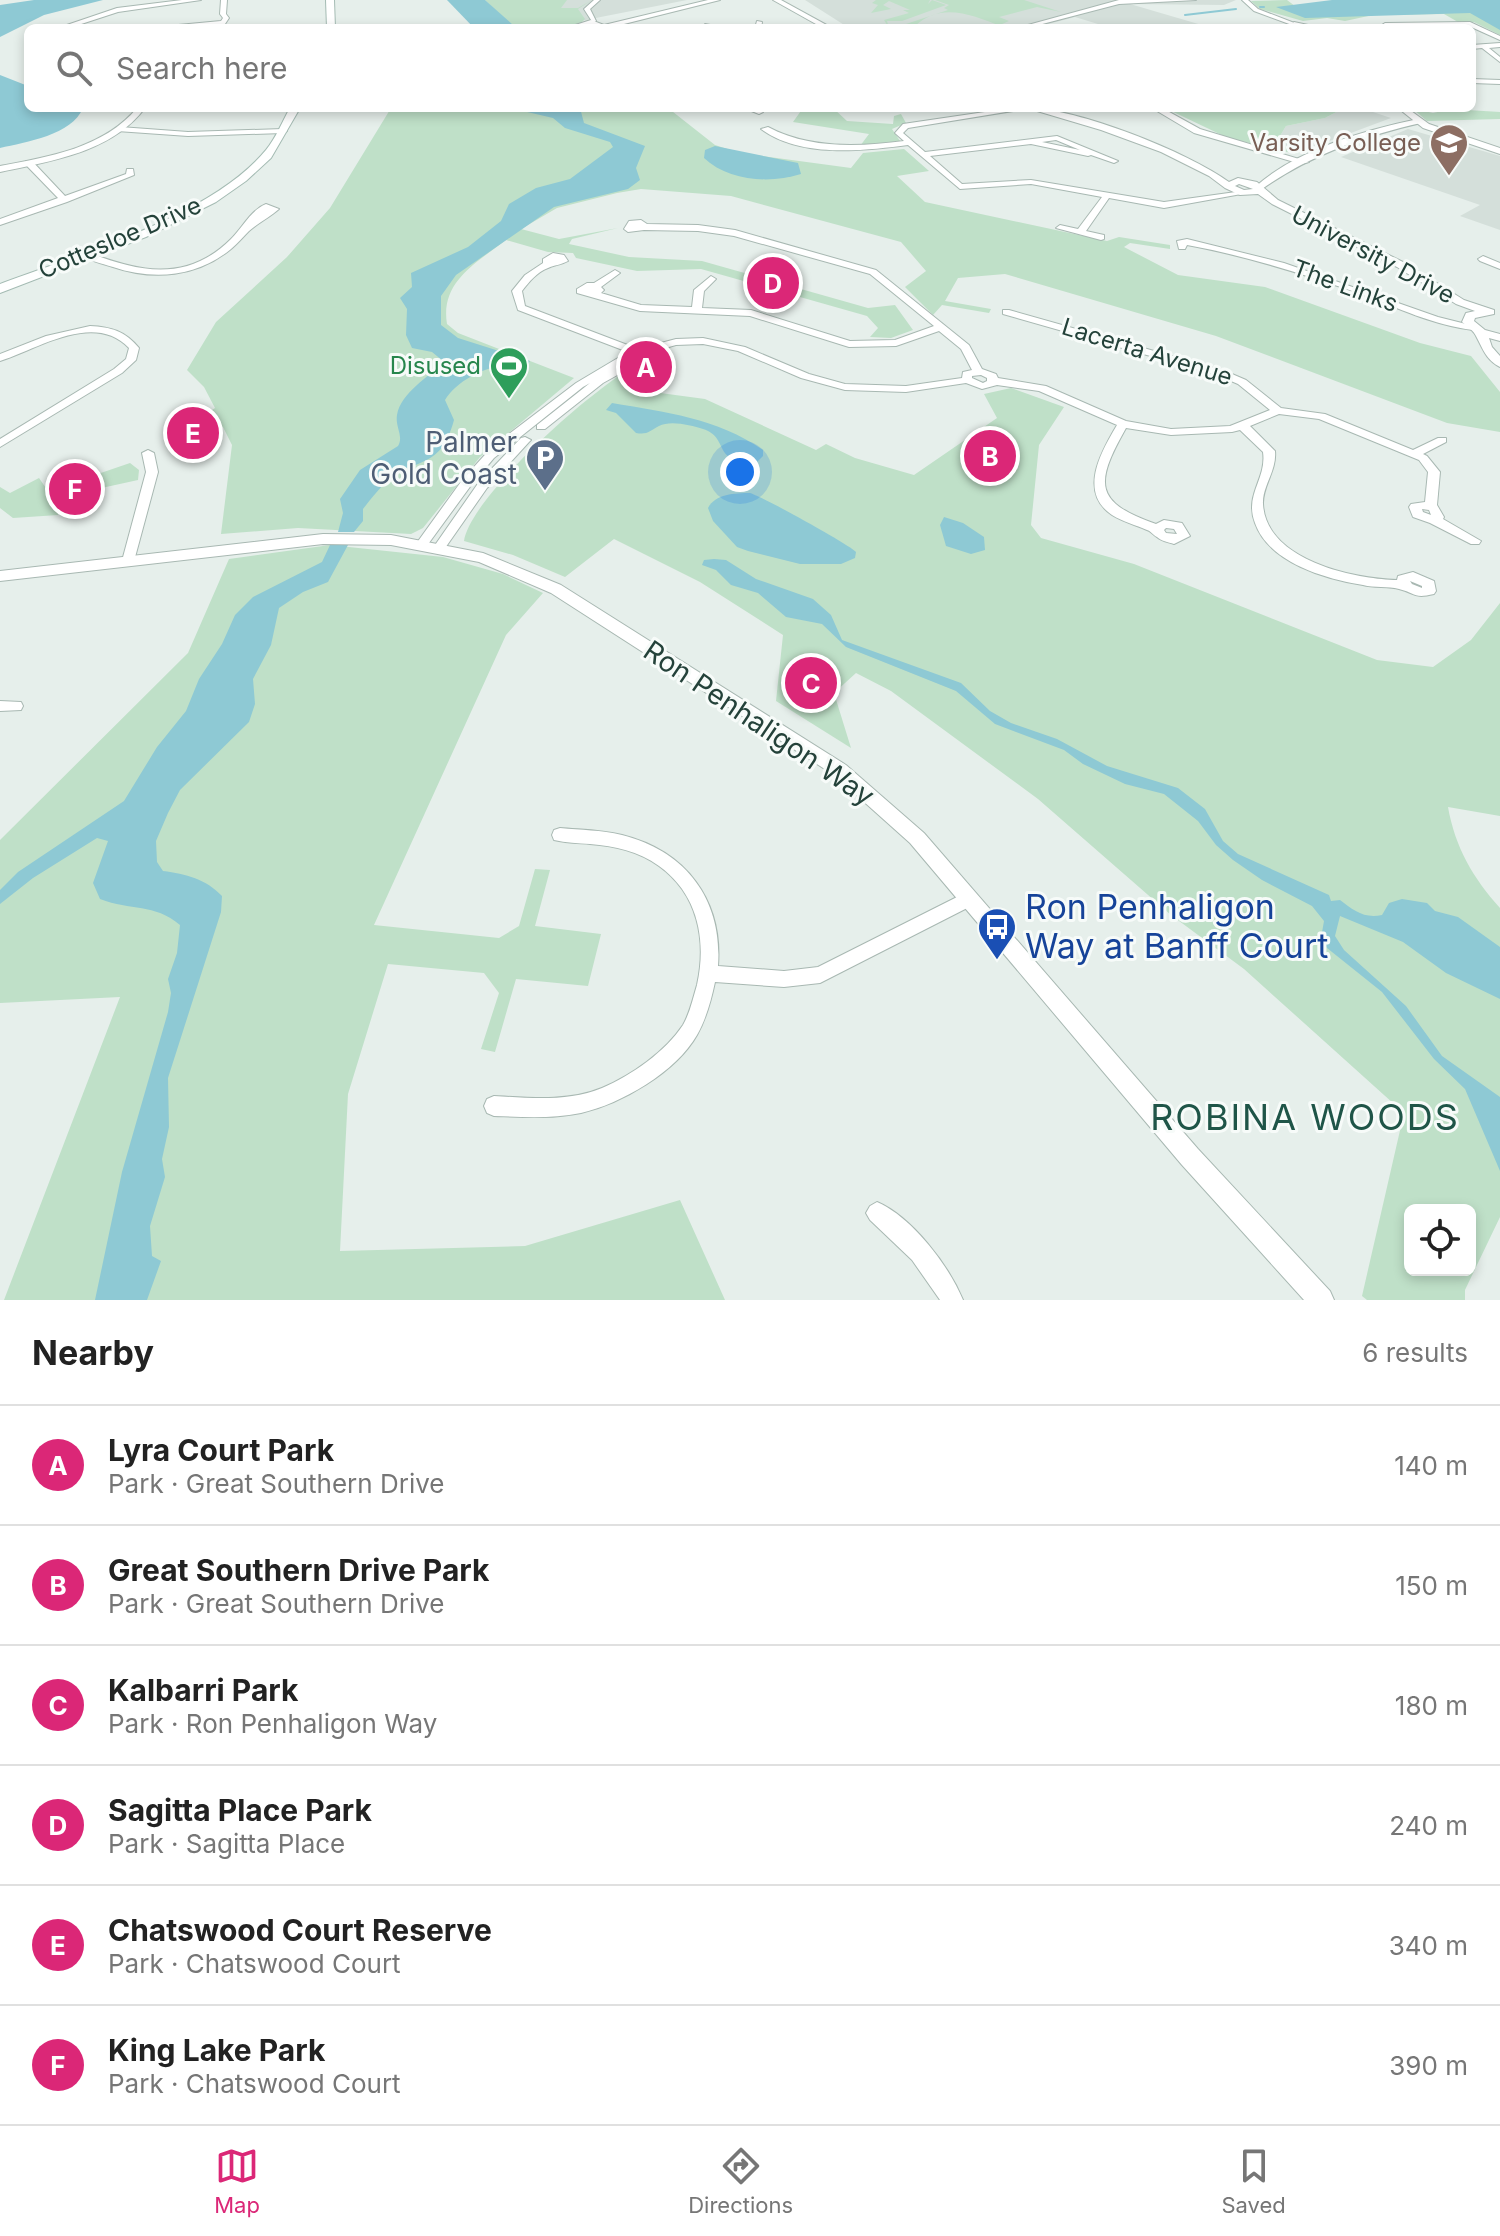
<!DOCTYPE html>
<html lang="en">
<head>
<meta charset="utf-8">
<style>
  body { margin:0; font-family:Inter,sans-serif; background:#f6f6f6; color:#222 }
  .controls { position:absolute; right:24px; bottom:24px; display:grid; overflow:hidden; border-radius:12px; box-shadow:0 4px 12px #0003 }
  .controls button { width:72px; height:72px; display:grid; place-items:center; padding:0; border:0; border-bottom:2px solid #e0e0e0; background:#fff; color:#222; font:40px sans-serif }
  .you { position:absolute; left:740px; top:472px; width:28px; height:28px; margin:-20px; border:6px solid #fff; border-radius:50%; background:#1a73e8; box-shadow:0 0 0 12px #1a73e833 }
  .badge { display:grid; place-items:center; width:52px; height:52px; border-radius:50%; background:#db2777; color:#fff; font-size:26px; font-weight:700 }
  .pin { position:absolute; translate:-50% -50%; border:4px solid #fff; box-shadow:0 2px 8px #0006 }
  .list { margin:0; padding:0; list-style:none }
  h2 { display:flex; justify-content:space-between; align-items:center; height:104px; margin:0; padding:0 32px; font-size:34px }
  h2 small { font-size:26px; font-weight:400; color:#767676 }
  .list li { display:grid; grid-template-columns:52px 1fr auto; gap:24px; align-items:center; box-sizing:border-box; height:120px; padding:0 32px; border-top:2px solid #e0e0e0 }
  .list b { display:block; font-size:30px; white-space:nowrap }
  .list p { margin:0; font-size:26px; white-space:nowrap; color:#767676 }
  .list em { font-size:26px; font-style:normal; color:#767676 }
  .icon { flex:none; width:44px; height:44px; fill:none; stroke:currentColor; stroke-width:2; stroke-linecap:round; stroke-linejoin:round }
  .map { position:relative; flex:none; width:1500px; height:1300px; overflow:hidden }
  .search { position:absolute; background:#fff; box-shadow:0 4px 12px #0003; left:24px; right:24px; top:24px; height:88px; display:flex; align-items:center; gap:20px; box-sizing:border-box; padding:0 28px; border-radius:12px; color:#767676; font-size:30px }
  .sheet { height:824px; background:#fff }
  nav { display:flex; justify-content:space-around; align-items:center; box-sizing:border-box; height:112px; border-top:2px solid #e0e0e0; background:#fff; font-size:22px; color:#767676 }
  nav a { display:grid; justify-items:center; gap:4px }
  nav .on { color:#db2777 }
  .map>svg:first-child { display:block }
</style>
</head>
<body>
<div class="map">
<svg width="1500" height="1300" viewBox="0 0 1500 1300">
  <rect width="100%" height="100%" fill="#e6efeb"/>
  <!-- built -->
  <g fill="#d4dfda">
    <polygon points="485,0 687,0 545,28 508,28 512,26"/>
    <polygon points="805,0 1236,0 1224,5 1130,4 1212,28 1111,28 1075,17 1033,28 849,28"/>
    <polygon points="1344,108 1361,108 1391,118 1300,152 1269,141 1280,136 1286,126 1325,118"/>
    <polygon points="1408,129 1500,156 1500,230 1460,216 1480,205 1341,157"/>
  </g>
  <!-- green -->
  <g fill="#bfe0c8" fill-rule="evenodd">
    <path d="M485,0h82l-6,8h17l14,-8 -14,9 7,10 -4,4 8,-4c-18,14 -58,9 -81,9l4,-2z"/>
    <polygon points="876,0 930,0 928,4 932,0 946,5 902,21 887,21 889,28 884,20 909,13 903,10 910,10 889,1 883,5 891,9 871,13 878,5 872,3"/>
    <path d="M935,0h89l37,12 -24,-5 -38,10 10,4 -7,3 17,1 -21,3 3,-2c-28,-10 -59,-25 -86,0l-12,-1 45,-15 -4,-2 5,-3z"/>
    <polygon points="1287,0 1308,16 1472,12 1500,28 1500,35 1474,22 1458,22 1444,14 1373,15 1345,21 1327,18 1303,21 1260,9 1251,1"/>
    <path d="M391,108h277l47,37 25,8 111,15 12,-15 41,-4 25,22 -32,5 28,26 182,39 12,-4 51,8v4l-40,-6 -6,4 54,28 87,12 155,56 51,13 29,36v40l-53,-9 -231,-87 -211,-62 -47,4 -13,23 46,8 -2,4 -47,-8 -9,10 -28,-28 21,-16 -25,-29 -170,-46 -90,-7 -24,4 -60,15 -36,21 38,10 59,-11 -46,11 -3,5 60,13 73,4 166,47 27,-3 18,25 -22,8 -21,-1 8,-9 -11,-12 -166,-47 -64,2 -61,-13 -3,-5 -25,-1 -42,-12c-30,23 -66,42 -59,84l11,9 116,45 -94,79 -57,71 -12,6 -113,-6 -77,6 11,-89 -9,-18 -52,20 -1,-7 45,-32 -11,-21 -17,-17 29,-48 71,-65 43,-49z"/>
    <polygon points="803,108 833,108 847,121 893,124 894,116 901,114 906,123 892,129 900,141 860,146 869,134 793,122"/>
    <polygon points="1165,108 1344,108 1325,118 1286,126 1280,136 1270,141 1300,152 1296,154 1228,138"/>
    <polygon points="1412,108 1433,113 1451,109 1500,112 1500,119 1427,121"/>
    <path d="M671,347l-33,43 67,9 111,51 10,-6 29,14 59,17 83,-57 -13,-24 27,-6 53,19 -25,38 -8,80 10,13 93,26 243,96 56,7 38,-27 29,-37v213l-52,-9c7,40 25,71 52,101v309l-35,73v10h-98l-5,-4 42,-183 -160,-144 -73,-54 -133,-116 -147,-108 -35,-18 -22,20 17,55 -75,-47 7,-66 -83,-53 -86,-43 -49,38 -52,-22 -49,-14c7,-49 160,-183 207,-194zM1410,1210h60v60h-60z"/>
    <polygon points="130,463 139,470 138,480 65,496 58,515 13,518 0,508 0,487 10,493 39,478 48,491"/>
    <polygon points="330,545 443,557 503,574 543,593 506,635 374,925 499,938 519,926 535,869 550,870 535,926 601,934 588,986 516,979 495,1052 481,1049 499,993 484,973 388,964 348,1094 340,1251 525,1246 680,1200 725,1300 4,1300 120,997 0,1003 0,840 188,653 229,559"/>
  </g>
  <!-- water -->
  <g fill="#8ec9d4">
    <polygon points="34,0 103,0 44,15 0,37 0,5"/>
    <polygon points="447,0 485,0 513,25 474,28"/>
    <polygon points="1332,0 1500,0 1500,30 1470,13 1305,18 1276,7"/>
    <path d="M0,75l28,11v22h55c-11,27 -57,34 -83,40z"/>
    <path d="M510,108h70l4,15 61,23 -9,22 4,12 -12,9 -74,18 -98,68 -15,21v29l17,13 72,23 -5,8c-25,-12 -67,9 -80,31l9,20c-12,43 -27,37 -61,56 -10,7 -22,23 -30,33v12l-9,11h-16l5,-19 -3,-14 20,-29 38,-24c6,-10 -3,-19 -1,-31 4,-23 32,-37 46,-54l-11,-9 -20,-4 -6,-13 1,-26 -7,-11 12,-11 -1,-14 57,-26 33,-26 8,-17 27,-16 34,-9 43,-32 -3,-5 -45,-14 -12,-10z"/>
    <path d="M715,146l83,17 3,11c-31,10 -73,7 -97,-16l1,-8z"/>
    <path d="M612,403c53,9 105,15 151,47v6l-6,6c-47,2 -26,-24 -54,-33 -12,-4 -33,-9 -44,-3 -10,5 -11,9 -23,7l-20,-20 -10,-3z"/>
    <path d="M750,493c13,4 100,52 106,59l-1,6 -14,6h-41l-52,-13 -11,-4 -24,-26 -5,-13c7,-14 27,-15 42,-15z"/>
    <polygon points="944,517 963,523 984,537 985,550 971,554 946,546 940,525"/>
    <path d="M330,545h18l-20,37 -25,10 -24,16 -8,37 -18,34 2,25 -6,18 -69,68 -12,23 -12,28 1,21 6,9c23,3 43,8 59,25l-1,16 -53,166 1,49 -7,32 3,18 -15,49 2,30 9,5 -14,39h-52l27,-128 46,-160 3,-19 -3,-14 9,-26 3,-28c-26,-22 -49,-14 -80,-26l-7,-16 15,-42 -11,-3 -64,40 -33,26v-14l18,-18 106,-71 33,-54 29,-36 13,-32 23,-35 13,-29 18,-18 69,-35z"/>
    <path d="M714,559l12,1 30,19 57,20 18,16 11,25 119,43 29,28 21,12 46,16 50,27 71,22 27,21 18,32 15,13 91,41 2,6 9,-1c13,10 24,19 42,15l7,-12 13,-4 25,4 8,8 23,6 42,30v52l-54,-26 -43,-31 -63,-26 -5,20 9,14 62,56 36,50 58,41v74l-35,-82 -31,-30 -52,-67 -55,-44 -6,-10 3,-17 -12,-15 -50,-26 -29,-20 -17,-15 -18,-24 -34,-27 -39,-10 -42,-20 -19,-14 -69,-26 -39,-33 -110,-44 -24,-23 -36,-7 -28,-24 -27,-8 -15,-15 -14,-5 2,-5z"/>
  </g>
  <g fill="none" stroke-linecap="round" stroke-linejoin="round">
    <!-- stream -->
    <g stroke="#8ec9d4" stroke-width="2">
      <polyline points="1260,7 1264,7"/>
      <polyline points="1185,15 1236,9"/>
    </g>
    <defs>
      <g id="minor">
        <polygon points="221,0 227,0 226,14 229,18 225,24 146,28 221,21 223,18 220,14"/>
        <polygon points="594,0 600,0 590,9 596,21 593,23 584,9"/>
        <polygon points="1119,0 1196,0 1119,4 1027,28 1017,28"/>
        <polygon points="1242,0 1248,0 1258,9 1297,24 1292,25 1254,11"/>
        <polygon points="757,21 762,22 761,28 755,28"/>
        <polygon points="1470,22 1500,36 1500,40 1469,26 1385,27 1382,25 1385,23"/>
        <polygon points="705,24 726,28 703,27"/>
        <polygon points="1500,43 1500,47 1489,48 1500,57 1500,62 1482,48 1472,49 1472,45"/>
        <polygon points="1472,79 1500,80 1500,84 1472,83"/>
        <polygon points="744,108 755,108 763,112 759,114"/>
        <path d="M1012,108h19l-123,20 -5,5 22,19 132,-16 61,25 -4,2 -23,-8 -3,1 -57,-12 -101,12 32,28 69,-4 133,22 79,-11 4,2 -83,15 -55,-10 -23,33 18,4v4l-3,1 -45,-12 4,-3 18,4 24,-32 -71,-13 -71,5 -52,-44c-45,6 -108,13 -147,-16l7,-2c41,22 91,20 136,14l-9,-8 8,-9zM1056,140l24,10 -38,-8z"/>
        <path d="M1418,119h3v4c-57,13 -111,32 -159,66l-7,-2c41,-37 110,-57 163,-68z"/>
        <polygon points="120,127 188,132 283,129 287,131 283,133 188,136 117,131 117,127"/>
        <polygon points="26,161 32,161 65,196 126,174 127,169 133,169 134,175 67,202 0,225 0,219 58,198 26,165"/>
        <path d="M266,204l13,5c-9,8 -21,14 -30,22 -6,6 -11,12 -18,18 -34,28 -77,32 -118,18 -14,-4 -29,-8 -41,-16l8,-2c54,22 105,36 151,-10 12,-12 20,-29 35,-35z"/>
        <path d="M641,220l6,4 51,1 37,5 141,40 93,75 13,24 14,5 2,4 48,8 80,35 45,8 59,-3 40,-16 -32,-26 -21,-9 -214,-61v-4h6l216,61 21,9 35,28 44,6 88,36 25,-12h8v4l-23,12 4,2 13,16 -3,33 7,12 -1,2 38,22 -2,3h-8l-41,-21 -17,-6 -4,-10 2,-3 14,-2 3,-30 -9,-12 -100,-41 -40,-5 -29,12 25,25c2,20 -13,35 -12,53 3,56 90,75 134,76l1,-4 15,-4 21,9 2,10 -2,3c-21,5 -18,-1 -35,-5 -11,-3 -25,-1 -36,-4 -37,-6 -94,-22 -108,-62 -11,-29 12,-44 8,-71l-23,-22 -8,2 -61,3 -45,-7c-31,55 -33,74 30,96l8,-4 18,3 8,13 -16,8c-6,-2 -13,-3 -17,-7 -4,-2 -6,-6 -10,-7 -11,-5 -24,-8 -35,-15 -34,-23 -11,-63 5,-90l-78,-34 -42,-6 -15,4 -16,-6 -60,9 -61,-2 -44,-12 -63,-27 -35,-7 -27,1 -36,10 -10,13 -27,15 -58,46h-8v-4l53,-42 -7,4 -89,71 -22,26 -46,63h-8l-2,-3 47,-65 29,-32 84,-64 52,-31 -110,-42 -6,-19 13,-16 18,-12v-4l10,-6 11,2 4,6c-7,4 -14,4 -20,7 -11,4 -19,14 -26,23l3,15 113,43 38,-10 27,-1 42,9 64,27 36,10 61,2 56,-8 1,-6 9,-2 -11,-21 -22,-18 -43,15 -47,1 -99,-31 -110,-5 -63,-18v-4l10,-6h7l21,-13 5,3 -19,14 3,3 -3,3 40,12 51,2 2,-17 17,-14 5,3 -12,12 -2,17 49,2 99,31 45,-1 39,-14 -64,-52 -136,-38 -36,-5 -54,-1 -16,2 -4,-3 5,-8zM981,375l6,3v3l-4,2 -11,-5v-2zM1422,509l7,1 2,5 -8,-3zM1166,528l8,1 3,5 -11,-1 -2,-3zM1410,581l12,5v2l-10,-4z"/>
        <path d="M1187,239l97,24 154,54 40,10 -5,3c-40,-5 -75,-22 -112,-36 -57,-20 -114,-38 -174,-49l-2,4h-6l-2,-8z"/>
        <polygon points="1483,256 1500,263 1500,269 1480,261 1478,259"/>
        <path d="M90,326c21,1 35,5 49,22l-3,12 -14,13 -122,74v-8l114,-70 12,-10 3,-11c-35,-37 -91,1 -129,13v-7l46,-18z"/>
        <polygon points="525,437 531,440 529,442 487,488 443,551 435,551 433,548 479,482 521,438"/>
        <polygon points="148,450 154,453 158,472 134,561 128,565 122,561 146,472 142,453"/>
        <polygon points="0,701 21,702 23,706 21,710 0,711"/>
        <path d="M560,828c21,2 41,2 62,7 64,16 101,65 96,131l66,5 34,-4 145,-73 6,-2 6,2 3,5 -3,5 -155,79 -36,4 -69,-5c-4,19 -9,37 -18,53 -21,37 -76,69 -116,78 -29,6 -58,4 -87,3l-7,-3 -3,-7 3,-7 7,-3c36,2 74,6 108,-8 30,-13 63,-36 81,-63 7,-12 10,-27 14,-40 10,-45 1,-91 -38,-119 -21,-15 -44,-20 -69,-22 -12,-1 -24,-1 -36,-4l-2,-5 2,-5z"/>
        <path d="M877,1202c35,15 72,64 86,98h-23l-28,-40 -42,-40 -4,-7 4,-7z"/>
      </g>
      <g id="tertiary">
        <polygon points="182,0 201,0 118,12 69,28 58,28 117,8"/>
        <polygon points="708,0 720,0 608,28 591,24 566,28 591,20 604,25"/>
        <polygon points="773,0 781,0 832,28 823,28"/>
        <polygon points="1294,22 1322,28 1291,26"/>
        <path d="M137,108h8c-33,44 -93,53 -145,64v-6c48,-9 104,-18 137,-58z"/>
        <path d="M1027,108c50,0 161,44 202,74l9,-4 19,4 21,18 127,63 59,37 30,10v4l-19,4 -1,3 11,9 15,4v7l-11,-3 3,9 8,9v11c-14,-7 -17,-18 -24,-31 -2,-5 -9,-10 -14,-14l4,-9 9,-2 -19,-7 -59,-37 -125,-63 -14,-10 -18,1 -15,-7 -16,-12 -48,-24 -60,-22zM1239,184l14,5 -9,1 -9,-4z"/>
        <polygon points="1152,108 1162,108 1200,129 1309,162 1301,164 1194,133"/>
        <polygon points="1398,108 1407,108 1429,124 1500,148 1500,154 1423,128"/>
        <polygon points="323,534 391,535 483,553 561,585 846,765 924,833 1198,1149 1330,1291 1334,1300 1304,1300 1182,1165 910,843 834,775 551,593 479,562 391,545 323,544 0,581 0,571"/>
      </g>
      <g id="secondary">
        <polygon points="326,0 334,0 335,28 327,28"/>
        <path d="M290,108h10l-29,50 -25,23 -30,21 -70,35 -146,56v-9c79,-30 211,-67 266,-134 10,-12 16,-28 24,-42z"/>
      </g>
    </defs>
    <!-- minor casing -->
    <use href="#minor" stroke="#a8b8b2" stroke-width="2"/>
    <!-- tertiary casing -->
    <use href="#tertiary" stroke="#a8b8b2" stroke-width="2"/>
    <!-- secondary casing -->
    <use href="#secondary" stroke="#a4bbb3" stroke-width="2"/>
    <!-- minor -->
    <use href="#minor" fill="#fff" fill-rule="evenodd"/>
    <!-- tertiary -->
    <use href="#tertiary" fill="#fff" fill-rule="evenodd"/>
    <!-- secondary -->
    <use href="#secondary" fill="#fff" fill-rule="evenodd"/>
  </g>
  <!-- icons -->
  <defs>
    <symbol id="school-pin" viewBox="-11 -11 22 30"><path d="M0 17L-7.5 6A9.5 9.5 0 1 1 7.5 6Z" fill="#8d6e63" stroke="#f7fbf9"/><path d="M0-5L7-2L0 1L-7-2ZM-4 1L0 2.5L4 1V4Q0 6-4 4Z" fill="#fff"/></symbol>
    <symbol id="stadium-pin" viewBox="-11 -11 22 30"><path d="M0 17L-7.5 6A9.5 9.5 0 1 1 7.5 6Z" fill="#2e9e5b" stroke="#f7fbf9"/><path d="M0-5a6.5 5 0 1 0 0 10a6.5 5 0 1 0 0-10ZM-3.5-1.8h7v3.6h-7Z" fill="#fff"/></symbol>
    <symbol id="parking-pin" viewBox="-11 -11 22 30"><path d="M0 17L-7.5 6A9.5 9.5 0 1 1 7.5 6Z" fill="#5c6f8a" stroke="#f7fbf9"/><path d="M-3.5-5.5H1a3.5 3.5 0 0 1 0 7H-1V5.5H-3.5ZM-1-3.4V-.6H.8a1.4 1.4 0 0 0 0-2.8Z" fill="#fff"/></symbol>
    <symbol id="bus-pin" viewBox="-11 -11 22 30"><path d="M0 17L-7.5 6A9.5 9.5 0 1 1 7.5 6Z" fill="#1a4fb4" stroke="#f7fbf9"/><path d="M-5-6H5V4H4V6H2V4H-2V6H-4V4H-5ZM-3.5-4V0h7V-4ZM-3.5 1.2v1.5H-2V1.2ZM2 1.2v1.5H3.5V1.2Z" fill="#fff"/></symbol>
  </defs>
  <g fill-rule="evenodd">
    <use href="#school-pin" x="1427" y="121" width="44" height="60"/>
    <use href="#stadium-pin" x="487" y="344" width="44" height="60"/>
    <use href="#parking-pin" x="523" y="436" width="44" height="60"/>
    <use href="#bus-pin" x="975" y="905" width="44" height="60"/>
  </g>
  <g text-anchor="middle" stroke-width="6" stroke-linejoin="round" paint-order="stroke">
    <!-- far-education labels -->
    <g font-size="24" fill="#785e54" stroke="#f7fbf9" text-anchor="end">
      <text x="1421" y="151">Varsity College</text>
    </g>
    <!-- far-street labels -->
    <g font-size="24" fill="#24423a" stroke="#f7fbf9">
      <text transform="translate(120 238) rotate(-23)" y="8">Cottesloe Drive</text>
      <text transform="translate(1373 255) rotate(28)" y="8">University Drive</text>
      <text transform="translate(1345 286) rotate(20)" y="8">The Links</text>
      <text transform="translate(1147 352) rotate(17)" y="8">Lacerta Avenue</text>
    </g>
    <!-- far-leisure labels -->
    <g font-size="24" fill="#27864d" stroke="#f7fbf9" text-anchor="end">
      <text x="481" y="374">Disused</text>
    </g>
    <!-- service labels -->
    <g font-size="28" fill="#4e5e75" stroke="#f7fbf9" text-anchor="end">
      <text x="517" y="452">Palmer<tspan x="517" dy="32">Gold Coast</tspan></text>
    </g>
    <!-- street labels -->
    <g font-size="28" fill="#24423a" stroke="#f7fbf9">
      <text transform="translate(759 723) rotate(34)" y="10">Ron Penhaligon Way</text>
    </g>
    <!-- near-transit labels -->
    <g font-size="34" fill="#164399" stroke="#f7fbf9" text-anchor="start">
      <text x="1025" y="919">Ron Penhaligon<tspan x="1025" dy="39">Way at Banff Court</tspan></text>
    </g>
    <!-- near-neighbourhood labels -->
    <g font-size="36" letter-spacing="2" fill="#1f5548" stroke="#f7fbf9">
      <text x="1305" y="1130">ROBINA WOODS</text>
    </g>
  </g>
</svg>
<div class="controls">
<button><svg class="icon" aria-label="locate" viewBox="0 0 24 24"><circle cx="12" cy="12" r="6"/><path d="M12 2v4M12 18v4M2 12h4M18 12h4"/></svg></button>
</div>
<div class="you"></div>
<div class="pin badge" style="left:646px;top:367px">A</div>
<div class="pin badge" style="left:990px;top:456px">B</div>
<div class="pin badge" style="left:811px;top:683px">C</div>
<div class="pin badge" style="left:773px;top:283px">D</div>
<div class="pin badge" style="left:193px;top:433px">E</div>
<div class="pin badge" style="left:75px;top:489px">F</div>
<div class="search"><svg class="icon" aria-label="search" viewBox="0 0 24 24"><circle cx="10" cy="10" r="6"/><path d="M15 15l6 6"/></svg>Search here</div>
</div>
<section class="sheet">
<h2>Nearby<small>6 results</small></h2>
<ul class="list">
<li><span class="badge">A</span><div><b>Lyra Court Park</b><p>Park · Great Southern Drive</p></div><em>140 m</em></li>
<li><span class="badge">B</span><div><b>Great Southern Drive Park</b><p>Park · Great Southern Drive</p></div><em>150 m</em></li>
<li><span class="badge">C</span><div><b>Kalbarri Park</b><p>Park · Ron Penhaligon Way</p></div><em>180 m</em></li>
<li><span class="badge">D</span><div><b>Sagitta Place Park</b><p>Park · Sagitta Place</p></div><em>240 m</em></li>
<li><span class="badge">E</span><div><b>Chatswood Court Reserve</b><p>Park · Chatswood Court</p></div><em>340 m</em></li>
<li><span class="badge">F</span><div><b>King Lake Park</b><p>Park · Chatswood Court</p></div><em>390 m</em></li>
</ul>
</section>
<nav>
<a class="on"><svg class="icon" aria-label="map" viewBox="0 0 24 24"><path d="M3 6l6-2 6 2 6-2v14l-6 2-6-2-6 2zM9 4v14M15 6v14"/></svg>Map</a>
<a><svg class="icon" aria-label="directions" viewBox="0 0 24 24"><path d="M12 3l9 9-9 9-9-9zM9 14v-3h6M13 9l2 2-2 2"/></svg>Directions</a>
<a><svg class="icon" aria-label="saved" viewBox="0 0 24 24"><path d="M7 4h10v16l-5-4-5 4z"/></svg>Saved</a>
</nav>
</body>
</html>
